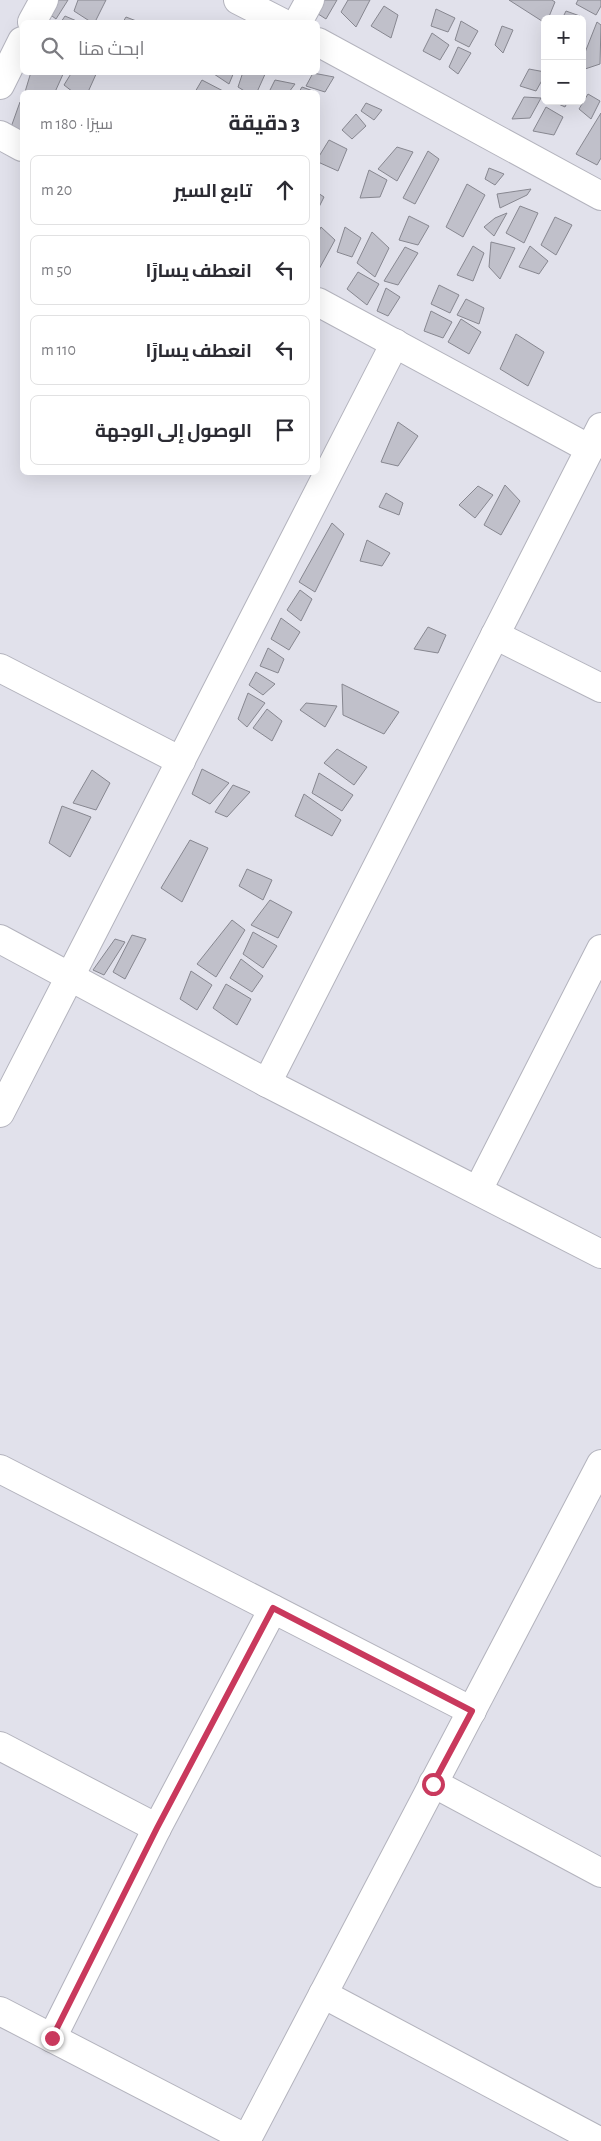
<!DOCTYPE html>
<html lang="ar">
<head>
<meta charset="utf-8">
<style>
  body { margin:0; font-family:"Alegreya Sans",Cairo,sans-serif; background:#f2f2f3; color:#2b2b33; direction:rtl }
  .controls { position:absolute; right:15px; top:15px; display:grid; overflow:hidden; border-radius:8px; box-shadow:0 5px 20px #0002 }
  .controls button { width:45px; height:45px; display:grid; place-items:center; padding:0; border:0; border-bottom:1px solid #e1e1e2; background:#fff; color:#2b2b33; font:25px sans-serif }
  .stop { position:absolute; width:15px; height:15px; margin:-11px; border:4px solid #c9395d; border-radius:50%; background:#fff }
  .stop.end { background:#c9395d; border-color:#fff; box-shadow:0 1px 5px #0008 }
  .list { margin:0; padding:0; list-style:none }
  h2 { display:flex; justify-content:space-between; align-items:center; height:65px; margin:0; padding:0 20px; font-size:21px }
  h2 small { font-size:16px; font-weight:400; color:#7c7c81 }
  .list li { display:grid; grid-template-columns:32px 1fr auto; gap:15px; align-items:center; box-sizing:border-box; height:70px; margin:0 10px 10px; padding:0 10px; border:1px solid #e1e1e2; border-radius:8px }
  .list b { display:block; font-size:19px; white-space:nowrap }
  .list em { font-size:16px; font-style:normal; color:#7c7c81 }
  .icon { flex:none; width:28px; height:28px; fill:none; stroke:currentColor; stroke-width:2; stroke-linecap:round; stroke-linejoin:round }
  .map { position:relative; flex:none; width:601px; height:2141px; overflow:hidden; direction:ltr }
  .search { position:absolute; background:#fff; box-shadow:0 5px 20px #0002; left:20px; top:20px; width:300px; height:55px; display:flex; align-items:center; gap:12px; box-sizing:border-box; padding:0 18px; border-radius:8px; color:#7c7c81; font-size:19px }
  .panel { position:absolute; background:#fff; box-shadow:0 5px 20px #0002; left:20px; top:90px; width:300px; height:385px; border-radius:8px; direction:rtl }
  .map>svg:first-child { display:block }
</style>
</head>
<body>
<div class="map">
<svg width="601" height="2141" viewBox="0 0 601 2141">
  <rect width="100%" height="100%" fill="#e1e1eb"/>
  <!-- building -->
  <g fill="#c0c0ca" stroke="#878790">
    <polygon points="50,0 68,0 56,19 44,10"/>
    <polygon points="78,0 106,0 95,22 91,22 74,11"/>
    <polygon points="320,0 337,0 326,19 315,12"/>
    <polygon points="348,0 370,0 356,27 341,12"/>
    <polygon points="509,0 552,0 555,2 548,19 545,19 545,23"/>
    <polygon points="578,0 601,0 601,6 596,15 576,4"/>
    <polygon points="384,6 398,15 391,38 371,26"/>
    <polygon points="436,9 455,18 448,32 431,26"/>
    <polygon points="566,11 580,16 580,19 562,19"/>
    <polygon points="65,16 79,22 61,22"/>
    <polygon points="126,17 139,22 123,22"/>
    <polygon points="461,21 478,31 469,47 455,40"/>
    <polygon points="597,22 601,25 600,64 582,70 582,60"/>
    <polygon points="502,26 513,30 503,53 495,45"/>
    <polygon points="432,33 449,45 440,60 423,51"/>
    <polygon points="458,47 471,53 458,74 449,67"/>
    <polygon points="529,69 545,72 545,75 536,91 520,86"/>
    <polygon points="31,72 64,72 55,92 25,92"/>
    <polygon points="72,72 97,72 88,92 73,92 64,85"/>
    <polygon points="211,72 234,72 229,84"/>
    <polygon points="243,72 266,72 257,92 246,92 238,87"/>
    <polygon points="313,73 334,77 325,92 306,86"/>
    <polygon points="202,80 225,92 195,92"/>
    <polygon points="275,80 295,84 289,92 269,92"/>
    <polygon points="302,87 316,92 299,92"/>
    <polygon points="588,94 600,101 591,119 579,109"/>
    <polygon points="524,97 541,98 530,118 512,119"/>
    <polygon points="552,101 568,101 565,107"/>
    <polygon points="20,102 22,103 22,134 10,130"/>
    <polygon points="366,103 382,110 374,120 361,111"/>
    <polygon points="546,107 563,117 554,135 533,131"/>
    <polygon points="601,113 601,158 597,165 576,154"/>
    <polygon points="356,114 366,126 352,139 342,130"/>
    <polygon points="329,140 347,149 338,171 318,162 318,158"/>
    <polygon points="397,147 413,152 397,181 378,169"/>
    <polygon points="428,151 439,159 415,204 403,198"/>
    <polygon points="489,168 504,174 495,185 485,179"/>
    <polygon points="369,170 387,180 380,197 360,198"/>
    <polygon points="467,184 485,195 463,237 446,227"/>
    <polygon points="531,189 527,195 500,208 497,194"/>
    <polygon points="318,193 324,197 318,209"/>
    <polygon points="520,206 538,213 524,243 506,233"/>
    <polygon points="507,213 494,236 484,227 495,218"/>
    <polygon points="409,216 429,226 418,245 399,240"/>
    <polygon points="555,217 572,225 556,255 541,245"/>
    <polygon points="321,227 335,240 318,271 318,233"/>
    <polygon points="345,227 361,238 352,257 337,252"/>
    <polygon points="372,232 389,248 375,277 357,263"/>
    <polygon points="491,242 515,248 500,279 489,267"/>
    <polygon points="473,246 484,253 473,281 457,275"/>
    <polygon points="530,246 548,261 539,274 519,267"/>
    <polygon points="405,247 418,253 398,285 384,281"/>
    <polygon points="358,272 379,284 367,305 347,289"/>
    <polygon points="439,285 459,295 450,313 431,304"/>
    <polygon points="386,288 400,297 388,316 377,311"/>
    <polygon points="466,299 484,308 479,324 457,315"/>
    <polygon points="431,311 452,322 443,338 424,331"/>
    <polygon points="461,319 481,332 469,354 448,342"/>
    <polygon points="516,334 544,352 528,386 500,369"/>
    <polygon points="398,422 418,436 398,466 381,462"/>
    <polygon points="505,485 520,501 501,535 484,525"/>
    <polygon points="478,486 493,495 475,518 459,505"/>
    <polygon points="386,493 403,503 399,515 379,507"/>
    <polygon points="332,523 344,534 315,592 299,582"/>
    <polygon points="367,540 390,553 382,566 360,561"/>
    <polygon points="300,590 312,599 301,621 287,610"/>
    <polygon points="281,618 300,632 289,650 271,639"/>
    <polygon points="428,627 446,635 438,653 414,649"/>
    <polygon points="268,648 284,659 278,673 260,666"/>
    <polygon points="256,672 275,684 263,695 249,685"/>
    <polygon points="342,684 399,712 384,734 343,715"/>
    <polygon points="248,693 265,703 247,727 238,719"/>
    <polygon points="306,703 337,706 325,727 300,710"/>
    <polygon points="267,709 282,721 272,741 253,728"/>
    <polygon points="337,749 367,767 354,785 324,763"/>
    <polygon points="202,769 229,783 210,804 192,794"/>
    <polygon points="92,770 110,783 96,810 73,803"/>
    <polygon points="319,773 353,795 342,811 312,793"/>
    <polygon points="233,785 250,792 227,817 215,812"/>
    <polygon points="304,794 341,820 332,836 295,816"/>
    <polygon points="62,806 91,817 70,857 49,843"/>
    <polygon points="190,840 208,848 182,902 161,888"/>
    <polygon points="247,869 272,880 263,900 239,886"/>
    <polygon points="270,900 292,912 278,938 251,925"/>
    <polygon points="232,920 245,930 216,977 197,964"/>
    <polygon points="253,932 277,946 263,968 243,954"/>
    <polygon points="132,935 146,939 125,979 113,972"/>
    <polygon points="115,939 125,942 104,975 93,970"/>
    <polygon points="241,959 263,976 252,992 230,978"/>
    <polygon points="191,971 212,985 197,1010 180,999"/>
    <polygon points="226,984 251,999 237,1025 213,1008"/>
  </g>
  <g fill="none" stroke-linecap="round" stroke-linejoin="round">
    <defs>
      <g id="minor">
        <polyline points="238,0 281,22"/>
        <polyline points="32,22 44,0"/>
        <polyline points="298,22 310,0"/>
        <polyline points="318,42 601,196"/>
        <polyline points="0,85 22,41"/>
        <polyline points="0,135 22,147"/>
        <polyline points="318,302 590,449"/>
        <polyline points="495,635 601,688"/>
        <polyline points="0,668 181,761"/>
        <polyline points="0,939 267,1083 601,1254"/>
        <polyline points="267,1083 601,427"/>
        <polyline points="0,1113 395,343"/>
        <polyline points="478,1190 601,949"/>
        <polyline points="0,1469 472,1711"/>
        <polyline points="0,1746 157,1828"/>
        <polyline points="433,1783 601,1873"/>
        <polyline points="323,1994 599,2141"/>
        <polyline points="0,2011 247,2139"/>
        <polyline points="52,2038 157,1828 273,1609"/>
        <polyline points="246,2141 601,1464"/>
      </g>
    </defs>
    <!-- minor casing -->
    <use href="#minor" stroke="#b3b3bd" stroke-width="30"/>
    <!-- minor -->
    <use href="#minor" stroke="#fff" stroke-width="28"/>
  </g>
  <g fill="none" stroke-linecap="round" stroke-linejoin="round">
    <!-- route -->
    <polyline stroke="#c9395d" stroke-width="6" points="52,2038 157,1828 273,1608 472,1711 433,1784"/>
  </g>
</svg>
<div class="controls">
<button>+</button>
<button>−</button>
</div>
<div class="stop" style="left:433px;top:1784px"></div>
<div class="stop end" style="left:52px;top:2038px"></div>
<div class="search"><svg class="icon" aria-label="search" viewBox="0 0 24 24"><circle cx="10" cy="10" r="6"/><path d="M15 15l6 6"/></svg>ابحث هنا</div>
<section class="panel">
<h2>3 دقيقة<small>سيرًا · 180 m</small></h2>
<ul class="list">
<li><svg class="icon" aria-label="ahead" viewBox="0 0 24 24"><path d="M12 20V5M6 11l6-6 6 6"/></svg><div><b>تابع السير</b></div><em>20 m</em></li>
<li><svg class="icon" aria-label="left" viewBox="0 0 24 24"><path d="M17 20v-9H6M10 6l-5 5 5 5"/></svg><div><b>انعطف يسارًا</b></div><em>50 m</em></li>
<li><svg class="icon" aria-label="left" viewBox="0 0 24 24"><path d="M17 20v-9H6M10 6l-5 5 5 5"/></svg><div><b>انعطف يسارًا</b></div><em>110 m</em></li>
<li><svg class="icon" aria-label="arrive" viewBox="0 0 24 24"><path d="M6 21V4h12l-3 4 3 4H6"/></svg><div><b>الوصول إلى الوجهة</b></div></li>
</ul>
</section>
</div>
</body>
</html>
